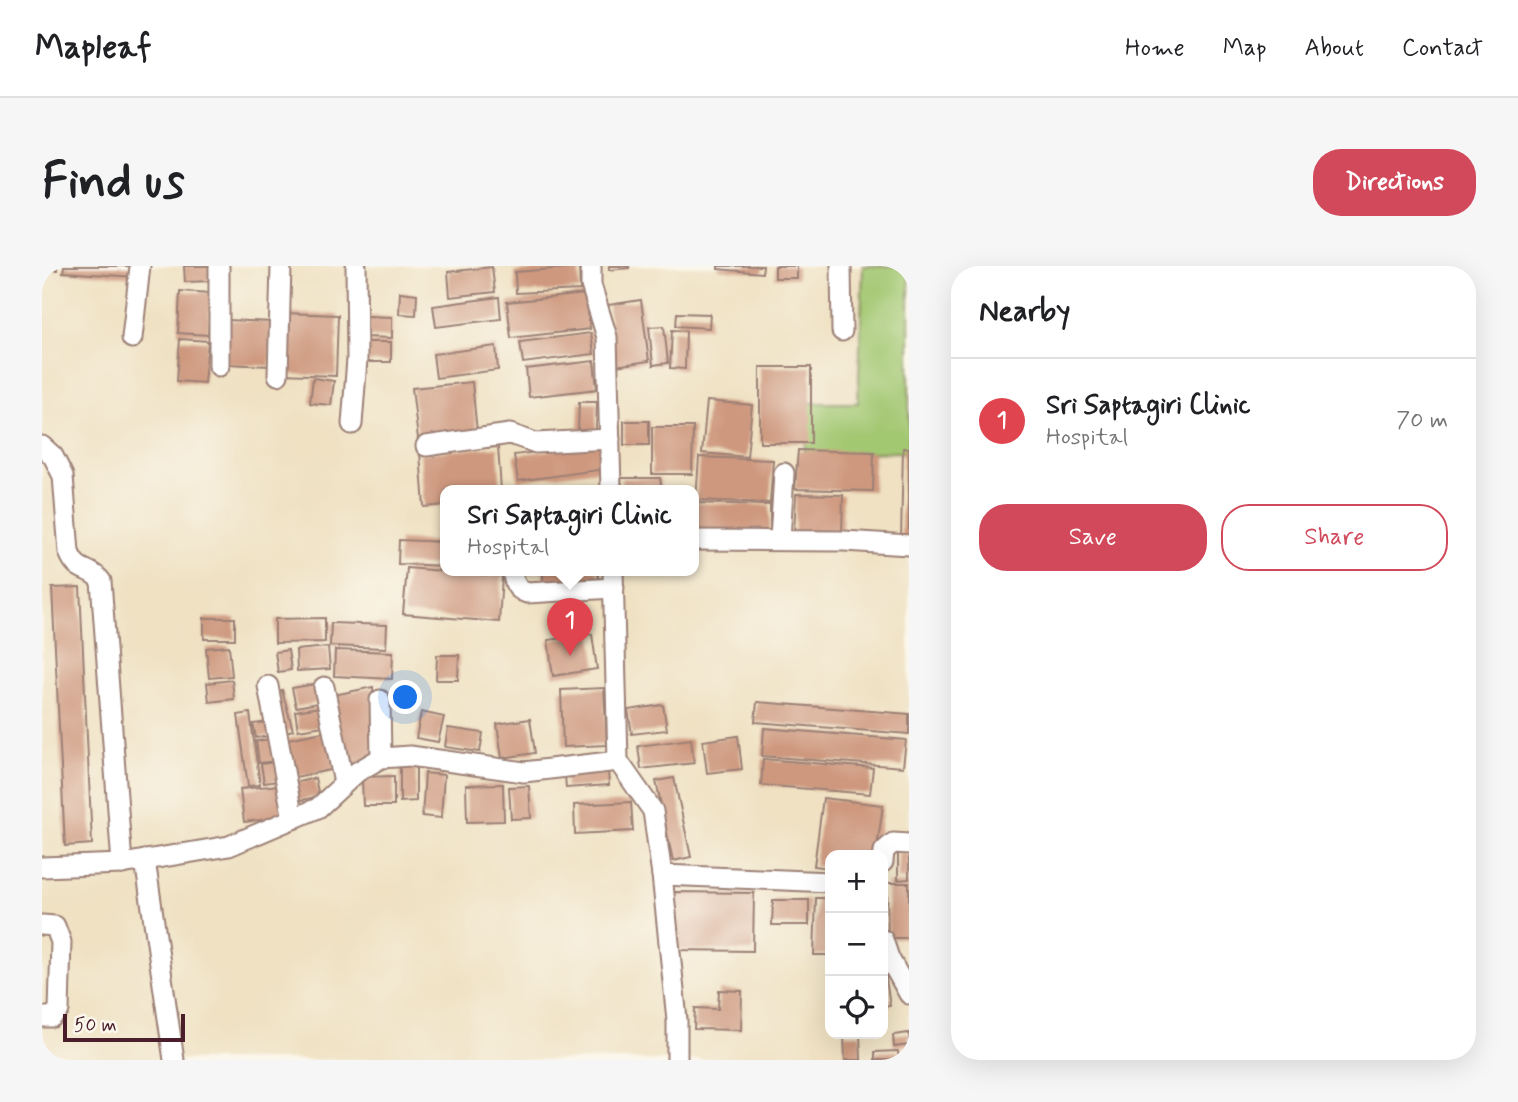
<!DOCTYPE html>
<html lang="en">
<head>
<meta charset="utf-8">
<style>
  body { margin:0; font-family:Mynerve,sans-serif; background:#f6f6f6; color:#202124 }
  .controls { position:absolute; right:21px; bottom:21px; display:grid; overflow:hidden; border-radius:14px; box-shadow:0 7px 28px #0002 }
  .controls button { width:63px; height:63px; display:grid; place-items:center; padding:0; border:0; border-bottom:2px solid #e0e0e0; background:#fff; color:#202124; font:35px sans-serif }
  .scale { position:absolute; left:21px; bottom:18px; width:122px; box-sizing:border-box; padding-left:7px; border:4px solid #4a1f2b; border-top:0; font-size:19px; line-height:24px; white-space:nowrap; color:#4a1f2b; -webkit-text-stroke:5px #fbf7ec; paint-order:stroke }
  .you { position:absolute; left:364px; top:432px; width:24px; height:24px; margin:-18px; border:5px solid #fff; border-radius:50%; background:#1a73e8; box-shadow:0 0 0 10px #1a73e833 }
  .badge { display:grid; place-items:center; width:46px; height:46px; border-radius:50%; background:#d1495b; color:#fff; font-size:23px; font-weight:700 }
  .pin { position:absolute; translate:-50% -58px; filter:drop-shadow(0 2px 4px #0008) }
  .pin::after { content:''; position:absolute; top:37px; width:24px; height:21px; background:inherit; clip-path:polygon(0 0,100% 0,50% 100%) }
  .popup { position:absolute; left:398px; top:219px; width:259px; height:91px; box-sizing:border-box; display:grid; place-content:center; border-radius:14px; background:#fff; filter:drop-shadow(0 2px 5px #0005); font-size:23px; white-space:nowrap; color:#757577 }
  .popup b { font-size:26px; color:#202124 }
  .popup::after { content:''; position:absolute; left:50%; top:100%; margin-left:-14px; border:14px solid transparent; border-top-color:#fff }
  .list { margin:0; padding:0; list-style:none }
  h2 { display:flex; justify-content:space-between; align-items:center; height:91px; margin:0; padding:0 28px; font-size:30px }
  h2 small { font-size:23px; font-weight:400; color:#757577 }
  .list li { display:grid; grid-template-columns:46px 1fr auto; gap:21px; align-items:center; box-sizing:border-box; height:126px; padding:0 28px; border-top:2px solid #e0e0e0 }
  .list b { display:block; font-size:26px; white-space:nowrap }
  .list p { margin:0; font-size:23px; white-space:nowrap; color:#757577 }
  .list em { font-size:23px; font-style:normal; color:#757577 }
  .actions { display:flex; gap:14px; padding:21px 28px }
  .actions a { flex:1; padding:16px 0; border:2px solid #d1495b; border-radius:28px; text-align:center; font-size:24px; color:#d1495b }
  .actions .main { background:#d1495b; color:#fff }
  .icon { flex:none; width:38px; height:38px; fill:none; stroke:currentColor; stroke-width:2; stroke-linecap:round; stroke-linejoin:round }
  .map { position:relative; flex:none; width:867px; height:794px; overflow:hidden; border-radius:28px }
  header { display:flex; align-items:center; gap:42px; box-sizing:border-box; height:98px; padding:0 35px; background:#fff; border-bottom:2px solid #e0e0e0 }
  header strong { font-size:33px }
  nav { display:flex; gap:38px; margin-inline-start:auto; font-size:24px }
  .intro { display:flex; align-items:center; justify-content:space-between; box-sizing:border-box; height:168px; padding:0 42px }
  h1 { margin:0; font-size:49px }
  .button { padding:18px 32px; border-radius:28px; background:#d1495b; color:#fff; font-size:24px; font-weight:700 }
  main { display:flex; gap:42px; padding:0 42px }
  aside { flex:1; background:#fff; border-radius:28px; box-shadow:0 7px 28px #0002 }
  .map>svg:first-child { display:block }
</style>
</head>
<body>
<header>
<strong>Mapleaf</strong>
<nav><a>Home</a><a>Map</a><a>About</a><a>Contact</a></nav>
</header>
<div class="intro"><h1>Find us</h1><a class="button">Directions</a></div>
<main>
<div class="map">
<svg width="867" height="794" viewBox="0 0 867 794">
  <rect width="100%" height="100%" fill="#fbf7ec"/>
  <filter id="ink" filterUnits="userSpaceOnUse"><feTurbulence type="fractalNoise" baseFrequency=".0143" numOctaves="2"/><feDisplacementMap in="SourceGraphic" scale="14" xChannelSelector="R" yChannelSelector="G"/><feConvolveMatrix kernelMatrix="1 2 1 2 8 2 1 2 1" color-interpolation-filters="sRGB"/></filter>
  <filter id="wash" filterUnits="userSpaceOnUse"><feTurbulence type="fractalNoise" baseFrequency=".00686" numOctaves="4" result="noise"/><feDisplacementMap in="SourceGraphic" scale="28" xChannelSelector="R" yChannelSelector="G"/><feGaussianBlur stdDeviation="1.57" result="paint"/><feColorMatrix in="noise" values="0 0 0 0 0 0 0 0 0 0 0 0 0 0 0 0 0 1.4 0 .05"/><feComposite in="paint" operator="in"/></filter>
  <g filter="url(#wash)">
    <rect width="100%" height="100%" fill="#efe1c2"/>
    <!-- green -->
    <polygon fill="#a3c872" stroke="#76744e" stroke-width="2" points="821,0 867,0 867,186 763,187 763,137 816,137"/>
    <g id="blocks">
      <!-- building -->
      <g fill="#ce987e">
        <rect x="0" y="0" width="15" height="4"/>
        <polygon points="22,0 95,0 94,11 21,6"/>
        <polygon points="142,0 168,0 169,15 143,16"/>
        <polygon points="567,0 587,0 587,2 567,4"/>
        <polygon points="676,0 721,0 720,7 676,3"/>
        <rect x="733" y="0" width="22" height="12"/>
        <polygon points="450,1 453,26 408,31 406,6"/>
        <polygon points="537,1 538,24 474,27 473,6"/>
        <polygon points="138,25 169,27 166,69 136,67"/>
        <polygon points="358,26 375,28 374,49 357,48"/>
        <polygon points="544,28 548,63 469,72 465,36"/>
        <polygon points="457,31 459,53 394,61 391,40"/>
        <polygon points="599,34 607,95 573,100 566,39"/>
        <polygon points="242,47 296,49 294,110 240,108"/>
        <polygon points="635,47 668,48 667,62 634,60"/>
        <polygon points="324,50 350,51 350,72 323,71"/>
        <polygon points="186,54 230,56 228,100 184,98"/>
        <polygon points="622,60 626,97 611,99 607,61"/>
        <polygon points="630,64 644,65 643,103 628,102"/>
        <polygon points="549,67 552,88 481,97 478,76"/>
        <polygon points="138,73 166,75 162,117 135,115"/>
        <polygon points="325,76 349,76 349,96 324,96"/>
        <polygon points="454,80 456,104 394,112 391,88"/>
        <polygon points="552,95 555,123 487,131 484,103"/>
        <rect x="718" y="101" width="51" height="76"/>
        <polygon points="271,112 292,115 289,139 268,137"/>
        <polygon points="430,116 435,166 376,173 370,122"/>
        <polygon points="665,135 710,139 705,191 660,187"/>
        <polygon points="537,136 555,136 554,165 536,165"/>
        <rect x="582" y="155" width="25" height="24"/>
        <polygon points="610,161 651,161 650,208 610,208"/>
        <polygon points="561,177 564,203 476,215 472,189"/>
        <polygon points="456,181 459,224 404,224 404,239 382,241 378,187"/>
        <polygon points="861,182 867,182 867,274 859,274"/>
        <polygon points="756,184 832,186 831,225 753,223"/>
        <polygon points="657,191 731,194 728,237 654,234"/>
        <polygon points="579,212 618,212 620,224 580,224"/>
        <polygon points="754,228 801,229 800,269 752,269"/>
        <polygon points="652,237 728,239 728,269 653,270"/>
        <polygon points="357,274 404,276 404,300 356,298"/>
        <polygon points="365,302 460,310 457,356 361,348"/>
        <polygon points="501,304 556,304 556,320 501,321"/>
        <polygon points="38,321 50,578 23,580 10,322"/>
        <rect x="162" y="352" width="31" height="21"/>
        <polygon points="283,352 283,376 233,377 233,353"/>
        <polygon points="289,357 345,359 344,382 288,380"/>
        <polygon points="550,368 555,403 511,410 506,374"/>
        <polygon points="187,380 190,410 167,412 164,382"/>
        <polygon points="286,381 288,403 255,405 254,384"/>
        <polygon points="246,384 249,404 236,406 233,386"/>
        <polygon points="293,384 351,386 350,413 292,410"/>
        <polygon points="395,389 417,389 416,414 394,414"/>
        <polygon points="190,414 192,433 167,436 165,417"/>
        <polygon points="273,418 276,437 254,441 250,422"/>
        <polygon points="331,421 334,492 304,510 287,430"/>
        <polygon points="562,422 565,479 521,481 519,424"/>
        <polygon points="240,424 251,464 240,467 230,427"/>
        <polygon points="715,436 867,448 867,468 713,456"/>
        <polygon points="621,439 625,464 590,468 586,444"/>
        <polygon points="279,441 282,460 256,464 253,445"/>
        <polygon points="379,446 402,451 396,476 374,472"/>
        <polygon points="208,447 218,519 206,520 196,449"/>
        <polygon points="488,453 493,487 460,492 455,458"/>
        <polygon points="226,456 228,470 214,472 211,458"/>
        <polygon points="406,462 441,467 438,486 403,481"/>
        <polygon points="722,462 864,474 861,501 720,490"/>
        <polygon points="286,465 293,503 249,512 241,474"/>
        <polygon points="696,470 700,503 665,507 661,475"/>
        <polygon points="230,473 233,495 217,497 214,475"/>
        <polygon points="649,473 652,497 599,503 596,480"/>
        <polygon points="721,493 831,502 828,528 719,519"/>
        <polygon points="234,496 236,515 222,517 219,498"/>
        <polygon points="358,500 374,500 374,535 358,536"/>
        <polygon points="566,506 567,519 524,522 523,509"/>
        <polygon points="383,507 402,509 399,552 380,550"/>
        <polygon points="352,510 352,540 321,540 320,511"/>
        <polygon points="273,512 277,530 253,536 248,518"/>
        <polygon points="632,512 649,591 631,595 614,515"/>
        <polygon points="461,518 462,555 425,556 424,519"/>
        <polygon points="237,519 241,551 202,556 198,523"/>
        <polygon points="487,520 489,552 469,553 467,521"/>
        <polygon points="781,532 841,539 834,589 788,589 788,602 772,600"/>
        <polygon points="589,536 591,565 533,568 532,539"/>
        <polygon points="856,587 867,587 867,613 856,614"/>
        <polygon points="845,617 867,617 867,672 846,672"/>
        <polygon points="632,626 712,627 711,685 631,684"/>
        <polygon points="774,632 788,632 788,689 772,689"/>
        <polygon points="731,634 767,634 767,659 730,659"/>
        <polygon points="842,699 848,740 841,741 841,700"/>
        <polygon points="677,724 700,725 699,764 652,763 653,742 676,743"/>
        <polygon points="867,767 867,779 852,781 851,769"/>
        <polygon points="802,768 818,768 819,794 803,794"/>
        <polygon points="856,785 857,794 833,794 833,786"/>
      </g>
    </g>
  </g>
  <g filter="url(#ink)">
    <use href="#blocks" fill-opacity="0" stroke="#9c8076" stroke-width="2"/>
    <g fill="none" stroke-linecap="round" stroke-linejoin="round">
      <defs>
        <g id="minor">
          <polyline points="177,0 177,100"/>
          <polyline points="549,0 549,19 565,71 569,224"/>
          <polyline points="799,0 800,65"/>
          <polyline points="90,72 98,0"/>
          <polyline points="236,109 239,0"/>
          <polyline points="310,158 315,93 314,0"/>
          <path d="M0,180l11,10 10,20 6,76c8,22 21,14 32,29l21,283"/>
          <polyline points="384,180 468,168 494,177 568,173"/>
          <polyline points="652,274 802,275 867,279"/>
          <polyline points="738,274 742,207"/>
          <path d="M470,304c2,12 3,19 15,23l87,-5"/>
          <polyline points="571,304 576,495"/>
          <polyline points="226,420 251,553"/>
          <polyline points="282,421 302,517"/>
          <polyline points="338,434 339,492"/>
          <polyline points="103,594 132,794"/>
          <polyline points="841,596 842,585 851,577 867,578"/>
          <polyline points="0,601 80,598 187,580 276,542 315,506 339,492 368,490 482,506 576,495 611,545 620,609 788,616"/>
          <polyline points="620,609 635,754 635,794"/>
          <polyline points="0,659 13,660 19,676 17,744 10,751 0,751"/>
          <polyline points="841,674 847,692 867,728"/>
        </g>
      </defs>
      <!-- minor casing -->
      <use href="#minor" stroke="#9c8076" stroke-width="23"/>
      <!-- minor -->
      <use href="#minor" stroke="#fff" stroke-width="19"/>
    </g>
  </g>
</svg>
<div class="controls">
<button>+</button>
<button>−</button>
<button><svg class="icon" aria-label="locate" viewBox="0 0 24 24"><circle cx="12" cy="12" r="6"/><path d="M12 2v4M12 18v4M2 12h4M18 12h4"/></svg></button>
</div>
<div class="scale">50 m</div>
<div class="you"></div>
<div class="pin badge" style="left:528px;top:390px;background:#e0444e">1</div>
<div class="popup"><b>Sri Saptagiri Clinic</b>Hospital</div>
</div>
<aside>
<h2>Nearby<small></small></h2>
<ul class="list">
<li><span class="badge" style="background:#e0444e">1</span><div><b>Sri Saptagiri Clinic</b><p>Hospital</p></div><em>70 m</em></li>
</ul>
<div class="actions"><a class="main">Save</a><a>Share</a></div>
</aside>
</main>
</body>
</html>
